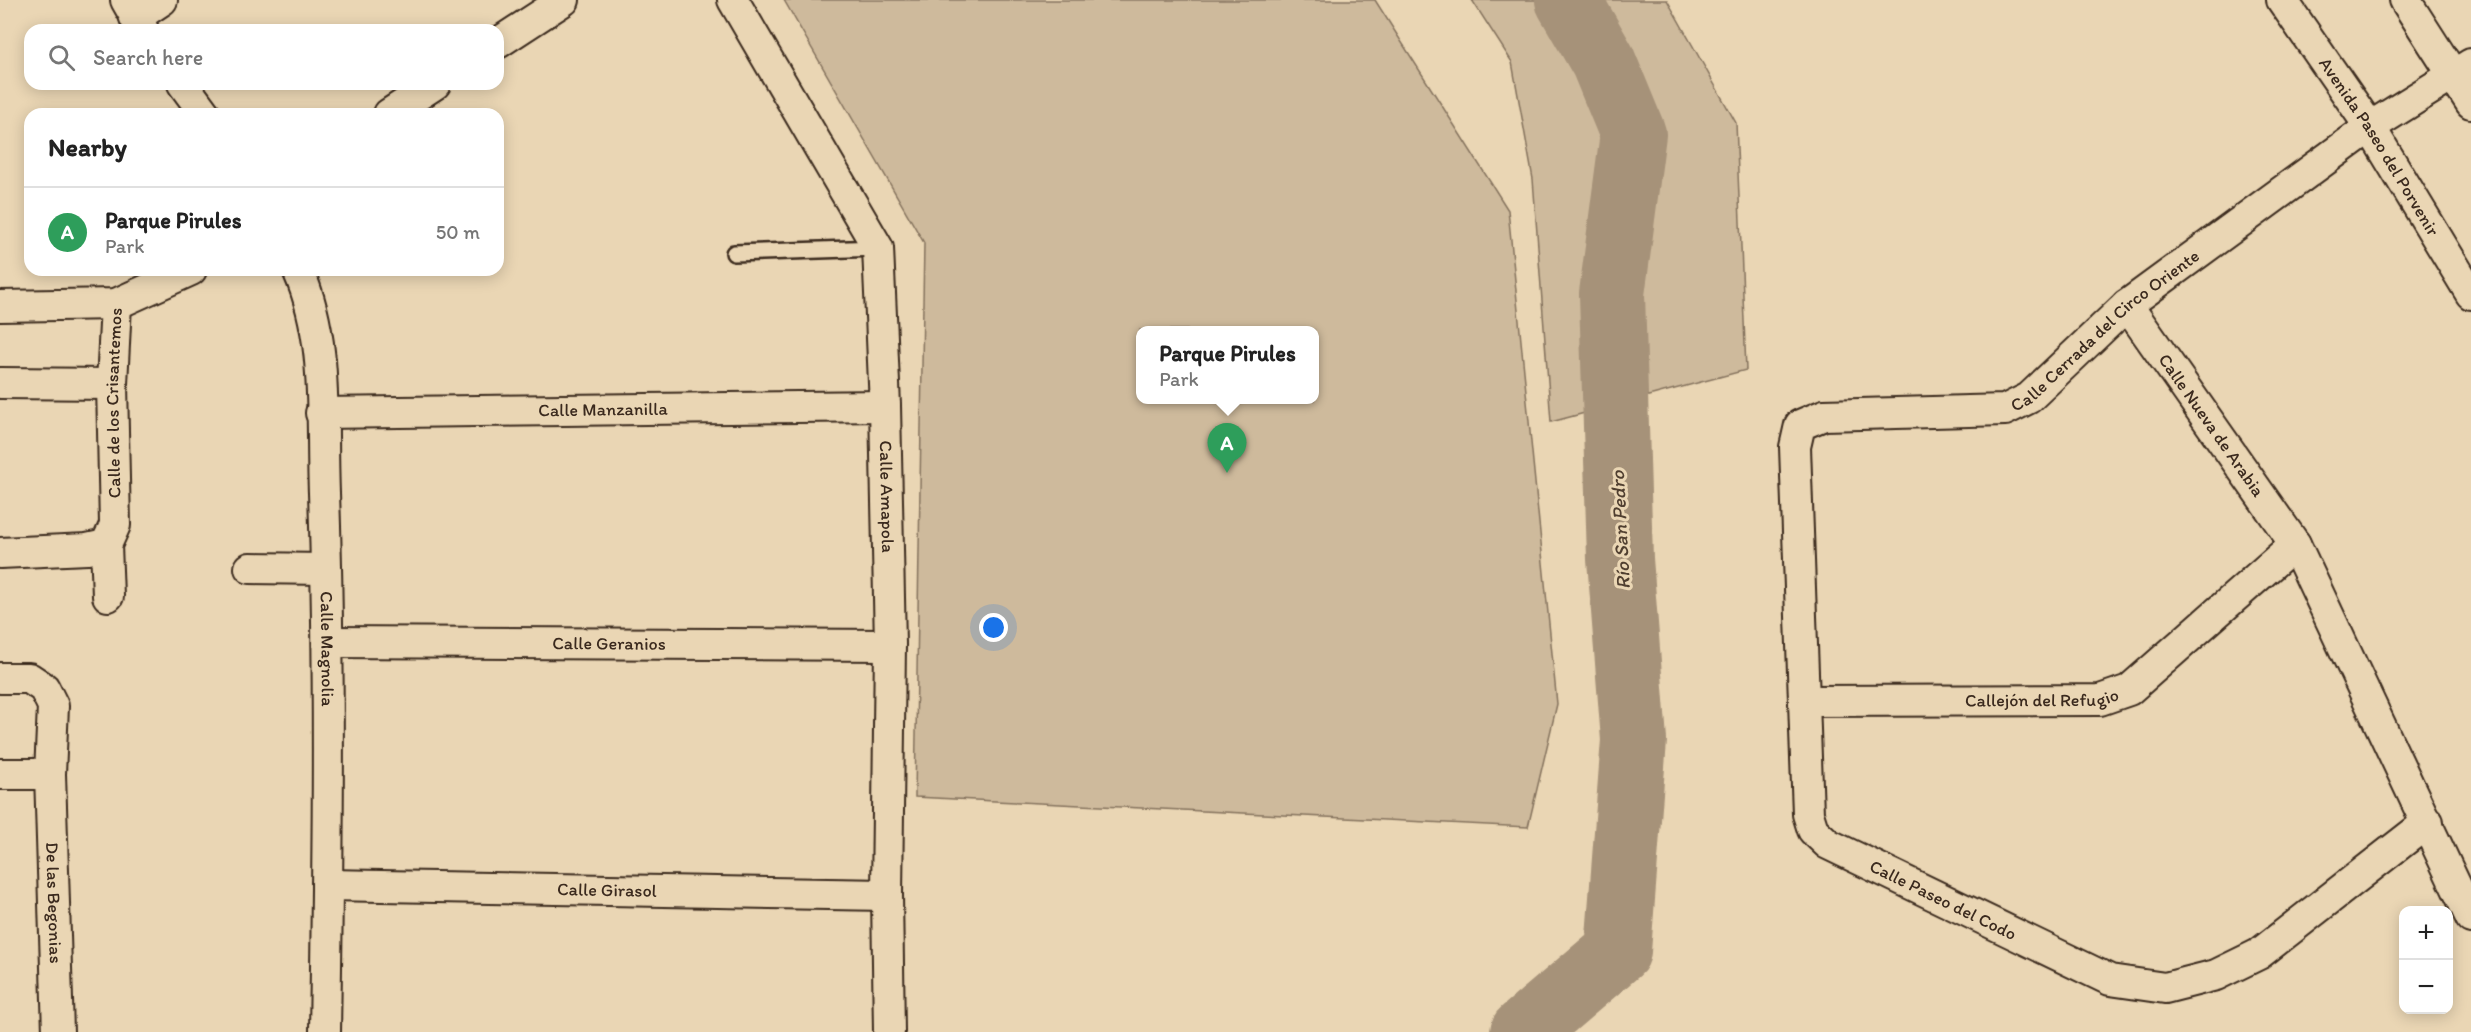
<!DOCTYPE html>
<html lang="en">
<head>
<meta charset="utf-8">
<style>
  body { margin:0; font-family:Itim,sans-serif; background:#f2f2f2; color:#222 }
  .controls { position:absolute; right:18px; bottom:18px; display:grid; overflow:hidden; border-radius:12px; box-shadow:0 3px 15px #0003 }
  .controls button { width:54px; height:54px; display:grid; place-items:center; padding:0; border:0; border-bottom:2px solid #e0e0e0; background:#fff; color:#222; font:30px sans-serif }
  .you { position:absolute; left:994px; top:628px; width:21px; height:21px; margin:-15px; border:4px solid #fff; border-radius:50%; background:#1a73e8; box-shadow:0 0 0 9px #1a73e833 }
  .badge { display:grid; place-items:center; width:39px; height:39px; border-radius:50%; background:#0b8043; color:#fff; font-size:20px; font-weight:700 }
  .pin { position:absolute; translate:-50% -50px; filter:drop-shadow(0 2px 3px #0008) }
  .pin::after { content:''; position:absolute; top:32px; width:21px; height:18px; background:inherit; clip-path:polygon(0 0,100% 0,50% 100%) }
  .popup { position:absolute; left:1136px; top:326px; width:183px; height:78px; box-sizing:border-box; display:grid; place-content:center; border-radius:12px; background:#fff; filter:drop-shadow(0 2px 4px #0005); font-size:20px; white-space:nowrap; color:#767676 }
  .popup b { font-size:22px; color:#222 }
  .popup::after { content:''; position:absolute; left:50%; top:100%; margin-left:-12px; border:12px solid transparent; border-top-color:#fff }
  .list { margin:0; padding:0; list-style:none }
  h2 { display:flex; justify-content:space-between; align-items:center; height:78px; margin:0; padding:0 24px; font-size:26px }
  h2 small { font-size:20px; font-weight:400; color:#767676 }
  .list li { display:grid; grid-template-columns:39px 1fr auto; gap:18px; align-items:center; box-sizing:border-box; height:90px; padding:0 24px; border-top:2px solid #e0e0e0 }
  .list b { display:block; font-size:22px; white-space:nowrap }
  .list p { margin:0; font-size:20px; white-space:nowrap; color:#767676 }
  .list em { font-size:20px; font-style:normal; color:#767676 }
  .icon { flex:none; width:33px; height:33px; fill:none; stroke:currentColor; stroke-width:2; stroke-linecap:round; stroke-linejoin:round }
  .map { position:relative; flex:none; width:2471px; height:1032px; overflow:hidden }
  .search { position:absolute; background:#fff; box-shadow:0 3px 15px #0003; left:24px; top:24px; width:480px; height:66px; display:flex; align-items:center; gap:15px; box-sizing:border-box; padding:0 21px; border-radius:18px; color:#767676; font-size:22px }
  .panel { position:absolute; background:#fff; box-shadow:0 3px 15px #0003; left:24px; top:108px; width:480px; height:168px; border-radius:18px }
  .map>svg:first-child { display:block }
</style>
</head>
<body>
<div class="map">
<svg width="2471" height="1032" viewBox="0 0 2471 1032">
  <rect width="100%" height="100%" fill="#ead6b4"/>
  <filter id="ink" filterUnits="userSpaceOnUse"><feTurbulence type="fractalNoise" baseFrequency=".0167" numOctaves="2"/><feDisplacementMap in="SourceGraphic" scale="12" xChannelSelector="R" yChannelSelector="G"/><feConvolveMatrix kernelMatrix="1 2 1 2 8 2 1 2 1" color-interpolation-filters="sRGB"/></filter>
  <g filter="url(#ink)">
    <!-- green -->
    <g fill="#ceba9c" stroke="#84725d" stroke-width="1.5" fill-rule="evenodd">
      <path d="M784,0h591l133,210 49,494 -29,123 -613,-30 9,-554zM1140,330h174v70h-174z"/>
      <polygon points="1472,0 1667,0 1736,123 1746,370 1551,422 1533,179 1512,62"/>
    </g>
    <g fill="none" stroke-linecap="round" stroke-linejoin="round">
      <!-- river -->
      <polyline stroke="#a69279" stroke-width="66" points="1523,1032 1618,951 1634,740 1620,559 1612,294 1633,134 1603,61 1568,0"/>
      <defs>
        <polyline id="lane" points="734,253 878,248"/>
        <g id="street">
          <polyline points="126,0 143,30"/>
          <path id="s1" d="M733,0l145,248 7,158 5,239 -3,250 2,137"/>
          <path id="s2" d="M2282,0l88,127 101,167"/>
          <polyline points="2405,0 2471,103"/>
          <polyline points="135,18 162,0"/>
          <polyline points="498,43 564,0"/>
          <polyline points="183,84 205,114"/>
          <polyline points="389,114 435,84"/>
          <path id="s3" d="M298,270c31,70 23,149 26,223 6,180 4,359 1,539"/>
          <path id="s4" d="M2127,305l168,239 176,374"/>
          <polyline points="0,306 116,304 191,270"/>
          <polyline points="0,383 112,384"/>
          <path id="s5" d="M321,413l564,-7"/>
          <polyline points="0,553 87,549 106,545"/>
          <polyline points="250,568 326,569"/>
          <path id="s6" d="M108,596l-2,-51 9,-20 -3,-141 4,-80"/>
          <path id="s7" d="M329,642l561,3"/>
          <path id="s8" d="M0,678h29l15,10 9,18 -3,68 8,258"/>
          <path id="s9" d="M1804,701l296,-1 29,-10 166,-146"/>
          <polyline points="0,774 50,774"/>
          <path id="s10" d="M2428,822l-169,132 -43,21 -51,13 -55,-8 -282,-136 -15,-14 -5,-16 -13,-367 5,-22 24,-10 181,-5 24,-12 98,-93 243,-178 101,-63"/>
          <path id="s11" d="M327,885l560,10"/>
        </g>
      </defs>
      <!-- lane casing -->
      <use href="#lane" stroke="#3b2a1e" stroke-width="20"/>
      <!-- street casing -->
      <use href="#street" stroke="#3b2a1e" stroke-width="34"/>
      <!-- lane -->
      <use href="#lane" stroke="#ead6b4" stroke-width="15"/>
      <!-- street -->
      <use href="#street" stroke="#ead6b4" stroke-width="30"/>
    </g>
  </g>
  <g text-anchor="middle" stroke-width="6" stroke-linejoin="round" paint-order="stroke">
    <!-- street labels -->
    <g font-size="18" fill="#3b2a1e" stroke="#ead6b4">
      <text dy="6" stroke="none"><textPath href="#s2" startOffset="176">Avenida Paseo del Porvenir</textPath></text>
      <text dy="6" stroke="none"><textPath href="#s10" startOffset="1446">Calle Cerrada del Circo Oriente</textPath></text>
      <text dy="6" stroke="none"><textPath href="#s6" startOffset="195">Calle de los Crisantemos</textPath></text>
      <text dy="6" stroke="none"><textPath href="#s5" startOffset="282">Calle Manzanilla</textPath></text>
      <text dy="6" stroke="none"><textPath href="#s4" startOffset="147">Calle Nueva de Arabia</textPath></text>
      <text dy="6" stroke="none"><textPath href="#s1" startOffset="536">Calle Amapola</textPath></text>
      <text dy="6" stroke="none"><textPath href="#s7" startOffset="280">Calle Geranios</textPath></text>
      <text dy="6" stroke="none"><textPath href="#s3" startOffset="382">Calle Magnolia</textPath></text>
      <text dy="6" stroke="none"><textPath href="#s9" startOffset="238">Callejón del Refugio</textPath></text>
      <text dy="6" stroke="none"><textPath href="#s11" startOffset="280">Calle Girasol</textPath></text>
      <text transform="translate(1943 900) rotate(26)" y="6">Calle Paseo del Codo</text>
      <text dy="6" stroke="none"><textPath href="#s8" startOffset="264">De las Begonias</textPath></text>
    </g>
    <!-- water labels -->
    <g font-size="20" font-style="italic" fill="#503f30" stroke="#ead6b4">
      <text transform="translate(1620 530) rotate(-93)" y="7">Río San Pedro</text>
    </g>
  </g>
</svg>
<div class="controls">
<button>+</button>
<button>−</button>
</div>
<div class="you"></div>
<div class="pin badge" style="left:1227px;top:473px;background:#2e9e5b">A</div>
<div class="popup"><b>Parque Pirules</b>Park</div>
<div class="search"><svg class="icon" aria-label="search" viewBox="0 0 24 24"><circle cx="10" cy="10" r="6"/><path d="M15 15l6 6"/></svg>Search here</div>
<section class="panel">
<h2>Nearby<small></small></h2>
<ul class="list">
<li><span class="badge" style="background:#2e9e5b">A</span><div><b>Parque Pirules</b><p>Park</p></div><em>50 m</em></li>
</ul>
</section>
</div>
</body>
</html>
